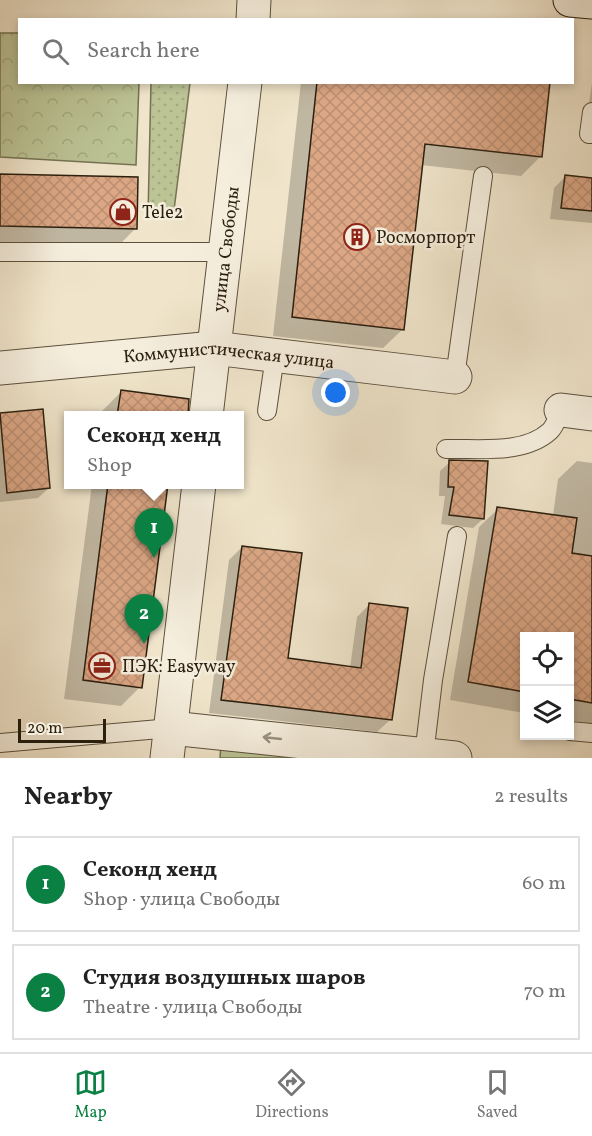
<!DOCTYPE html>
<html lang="en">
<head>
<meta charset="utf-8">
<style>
  body { margin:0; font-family:Vollkorn,serif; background:#f6f6f6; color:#222 }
  .controls { position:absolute; right:18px; bottom:18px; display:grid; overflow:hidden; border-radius:0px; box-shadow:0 3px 9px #0003 }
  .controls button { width:54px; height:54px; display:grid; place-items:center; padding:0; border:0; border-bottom:2px solid #e0e0e0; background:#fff; color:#222; font:30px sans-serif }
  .scale { position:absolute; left:18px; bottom:15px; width:88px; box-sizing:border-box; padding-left:6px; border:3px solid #2b1f0e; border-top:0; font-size:16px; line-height:21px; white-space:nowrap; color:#2b1f0e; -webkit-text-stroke:4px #f5eedd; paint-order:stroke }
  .you { position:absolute; left:336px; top:393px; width:21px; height:21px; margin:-15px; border:4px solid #fff; border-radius:50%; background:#1a73e8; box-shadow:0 0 0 9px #1a73e833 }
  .badge { display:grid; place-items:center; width:39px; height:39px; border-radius:50%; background:#0b8043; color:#fff; font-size:20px; font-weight:700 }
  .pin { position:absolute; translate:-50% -50px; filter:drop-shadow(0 2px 3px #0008) }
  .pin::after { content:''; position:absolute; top:32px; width:21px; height:18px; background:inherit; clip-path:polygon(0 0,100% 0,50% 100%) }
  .popup { position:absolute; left:64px; top:411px; width:180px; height:78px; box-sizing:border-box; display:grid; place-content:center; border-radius:0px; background:#fff; filter:drop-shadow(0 2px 4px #0005); font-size:20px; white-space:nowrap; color:#767676 }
  .popup b { font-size:22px; color:#222 }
  .popup::after { content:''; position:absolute; left:50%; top:100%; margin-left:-12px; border:12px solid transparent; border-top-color:#fff }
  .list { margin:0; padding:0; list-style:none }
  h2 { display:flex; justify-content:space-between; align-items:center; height:78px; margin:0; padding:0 24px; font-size:26px }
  h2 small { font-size:20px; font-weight:400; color:#767676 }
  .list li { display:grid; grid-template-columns:39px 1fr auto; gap:18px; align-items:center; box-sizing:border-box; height:96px; margin:0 12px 12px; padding:0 12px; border:2px solid #e0e0e0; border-radius:0px }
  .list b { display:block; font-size:22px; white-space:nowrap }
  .list p { margin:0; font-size:20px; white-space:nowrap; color:#767676 }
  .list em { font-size:20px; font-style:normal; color:#767676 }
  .icon { flex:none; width:33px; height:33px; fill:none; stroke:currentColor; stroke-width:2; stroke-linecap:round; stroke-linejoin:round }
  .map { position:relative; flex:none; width:592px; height:758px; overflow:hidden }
  .search { position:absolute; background:#fff; box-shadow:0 3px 9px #0003; left:18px; right:18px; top:18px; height:66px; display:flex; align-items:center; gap:15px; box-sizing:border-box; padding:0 21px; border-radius:0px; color:#767676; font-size:22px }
  .sheet { height:294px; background:#fff }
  nav { display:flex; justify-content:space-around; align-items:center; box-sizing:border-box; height:84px; border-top:2px solid #e0e0e0; background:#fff; font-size:16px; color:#767676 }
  nav a { display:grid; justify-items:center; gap:3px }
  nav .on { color:#0b8043 }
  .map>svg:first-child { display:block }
</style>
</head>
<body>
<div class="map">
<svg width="592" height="758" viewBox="0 0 592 758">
  <defs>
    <pattern id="grass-dots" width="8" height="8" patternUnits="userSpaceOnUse" patternTransform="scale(1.5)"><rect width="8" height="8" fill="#bcc496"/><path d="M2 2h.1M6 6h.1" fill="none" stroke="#a2a880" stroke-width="1.8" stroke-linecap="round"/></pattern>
    <pattern id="park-crowns" width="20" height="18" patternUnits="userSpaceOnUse" patternTransform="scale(1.5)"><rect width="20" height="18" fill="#bcc496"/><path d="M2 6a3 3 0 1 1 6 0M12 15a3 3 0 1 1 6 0" fill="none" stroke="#a2a880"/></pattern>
    <pattern id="building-cross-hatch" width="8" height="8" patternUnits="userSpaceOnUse" patternTransform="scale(1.5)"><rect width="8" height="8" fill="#dba785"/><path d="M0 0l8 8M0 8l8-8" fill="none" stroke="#bc8f72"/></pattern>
  </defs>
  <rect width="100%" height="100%" fill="#f0e5cb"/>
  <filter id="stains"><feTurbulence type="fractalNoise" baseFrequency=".00333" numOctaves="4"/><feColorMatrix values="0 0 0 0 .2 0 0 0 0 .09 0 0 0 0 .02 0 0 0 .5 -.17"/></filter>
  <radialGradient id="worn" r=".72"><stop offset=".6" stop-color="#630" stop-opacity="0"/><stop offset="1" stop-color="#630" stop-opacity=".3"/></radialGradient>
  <!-- grass -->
  <polygon fill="url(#grass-dots)" stroke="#747252" stroke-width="1.5" points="151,83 190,83 173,218 148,215"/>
  <!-- park -->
  <g fill="url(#park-crowns)" stroke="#747252" stroke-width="1.5">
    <polygon points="0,33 19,33 20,82 139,83 136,165 0,157"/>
    <polygon points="221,744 348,758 220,758"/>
  </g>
  <!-- shadow -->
  <g fill="#0003">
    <polygon points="301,82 539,82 541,156 521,176 421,165 403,329 383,348 273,336"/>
    <polygon points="592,83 592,138 584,137"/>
    <polygon points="0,175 136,228 112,252 0,249"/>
    <polygon points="565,177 592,180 592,223 550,219 554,188"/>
    <polygon points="121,392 176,416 101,416 102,411"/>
    <polygon points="42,411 49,488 38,498 0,502 0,415"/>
    <polygon points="577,461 592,463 592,724 570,720 570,636 524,636 524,713 450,700 479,527 498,509 553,516 558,479"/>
    <polygon points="450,462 483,519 473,528 441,524 445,496 439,496 440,471"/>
    <polygon points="92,484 167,484 140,687 121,706 64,699"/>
    <polygon points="242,547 287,659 350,668 357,617 370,604 391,719 377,732 209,713 229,560"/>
  </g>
  <!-- building -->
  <g fill="url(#building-cross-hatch)" stroke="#2b1f0e" stroke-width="1.5">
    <polygon points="317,82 550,82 542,157 425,144 404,330 292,317"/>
    <polygon points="0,174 138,177 137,229 0,226"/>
    <polygon points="565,175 592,178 592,211 561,208"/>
    <polygon points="121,390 189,399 188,416 117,416"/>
    <polygon points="43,409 50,488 7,493 0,413"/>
    <polygon points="449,460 488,461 484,519 449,515 454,487 448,487"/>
    <polygon points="108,484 168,484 142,688 83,680"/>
    <polygon points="497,507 577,518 572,553 592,556 592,703 570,699 570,636 525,636 525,692 468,682"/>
    <polygon points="242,546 302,553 288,658 361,668 369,603 408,608 392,720 221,700"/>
  </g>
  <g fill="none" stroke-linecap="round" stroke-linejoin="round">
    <defs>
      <g id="lane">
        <polyline points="592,112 589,134 592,134"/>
        <polyline points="0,252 225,252"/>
        <polyline points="455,377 483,176"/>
        <polyline points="267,411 275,356"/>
        <path d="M446,449c32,-1 78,6 104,-18 5,-5 8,-14 11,-21"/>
        <polyline points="570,731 592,733"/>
        <polyline points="0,743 171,728"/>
        <polyline points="424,755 433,680 457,536"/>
      </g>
      <g id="street">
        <polyline points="253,20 254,0"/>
        <path id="s1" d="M0,368l214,-20 241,29"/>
        <polyline points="561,410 592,414"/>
        <path id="s2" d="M206,416l39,-334"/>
        <polyline points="171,728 455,758"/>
        <polyline points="167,758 199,484"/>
      </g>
      <polyline id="secondary" points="570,0 592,2"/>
    </defs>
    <!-- lane casing -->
    <use href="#lane" stroke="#5c503d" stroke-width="20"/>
    <!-- street casing -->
    <use href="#street" stroke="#5c503d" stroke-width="35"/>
    <!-- secondary casing -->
    <use href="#secondary" stroke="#2b1f0e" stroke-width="35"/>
    <!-- lane -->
    <use href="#lane" stroke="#f5eedd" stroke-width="18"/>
    <!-- street -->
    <use href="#street" stroke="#f5eedd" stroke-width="33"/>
    <!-- secondary -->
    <use href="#secondary" stroke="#f5eedd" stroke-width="33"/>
  </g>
  <!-- one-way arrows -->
  <defs><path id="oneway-shaft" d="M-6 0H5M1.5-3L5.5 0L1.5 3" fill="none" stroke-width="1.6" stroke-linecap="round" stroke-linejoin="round" transform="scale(1.5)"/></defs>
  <use stroke="#9a9180" href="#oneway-shaft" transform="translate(272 738) rotate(-174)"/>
  <!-- icons -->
  <defs>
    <symbol id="shop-ring" viewBox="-11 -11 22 22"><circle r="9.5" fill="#f5eedd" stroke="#8f2418" stroke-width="1.5"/><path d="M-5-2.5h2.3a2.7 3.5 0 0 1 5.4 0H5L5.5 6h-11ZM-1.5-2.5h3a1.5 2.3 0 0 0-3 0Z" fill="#8f2418"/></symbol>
    <symbol id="building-ring" viewBox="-11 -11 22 22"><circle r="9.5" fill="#f5eedd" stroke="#8f2418" stroke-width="1.5"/><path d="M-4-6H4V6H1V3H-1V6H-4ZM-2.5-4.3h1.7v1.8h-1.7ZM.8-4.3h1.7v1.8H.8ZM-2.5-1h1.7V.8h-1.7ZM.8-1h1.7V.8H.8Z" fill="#8f2418"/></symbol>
    <symbol id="office-ring" viewBox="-11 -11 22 22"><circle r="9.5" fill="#f5eedd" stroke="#8f2418" stroke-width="1.5"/><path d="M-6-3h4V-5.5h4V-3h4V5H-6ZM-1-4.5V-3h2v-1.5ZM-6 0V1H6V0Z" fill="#8f2418"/></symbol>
  </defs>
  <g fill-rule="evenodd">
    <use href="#shop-ring" x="108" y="197" width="30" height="30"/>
    <use href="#building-ring" x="342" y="222" width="30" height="30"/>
    <use href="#office-ring" x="87" y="651" width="30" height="30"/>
  </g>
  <g text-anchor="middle" stroke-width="5" stroke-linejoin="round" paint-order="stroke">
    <!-- poi labels -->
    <g font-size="18" fill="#2b1f0e" stroke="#f5eedd" text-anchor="start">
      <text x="142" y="218">Tele2</text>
      <text x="376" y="243">Росморпорт</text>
      <text x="122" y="672">ПЭК: Easyway</text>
    </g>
    <!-- street labels -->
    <g font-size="18" fill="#2b1f0e" stroke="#f5eedd">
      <text dy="6" stroke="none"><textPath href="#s2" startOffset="168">улица Свободы</textPath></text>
      <text dy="6" stroke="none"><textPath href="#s1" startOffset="230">Коммунистическая улица</textPath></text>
    </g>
  </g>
  <rect width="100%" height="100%" filter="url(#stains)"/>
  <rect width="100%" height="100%" fill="url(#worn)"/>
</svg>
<div class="controls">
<button><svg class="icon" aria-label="locate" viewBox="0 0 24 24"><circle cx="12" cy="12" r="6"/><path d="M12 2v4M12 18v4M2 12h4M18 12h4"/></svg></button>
<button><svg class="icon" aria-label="layers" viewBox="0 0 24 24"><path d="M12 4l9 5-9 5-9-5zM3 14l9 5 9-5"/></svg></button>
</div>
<div class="scale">20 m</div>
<div class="you"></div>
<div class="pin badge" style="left:154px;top:558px">1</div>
<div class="popup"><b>Секонд хенд</b>Shop</div>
<div class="pin badge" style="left:144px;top:644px">2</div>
<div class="search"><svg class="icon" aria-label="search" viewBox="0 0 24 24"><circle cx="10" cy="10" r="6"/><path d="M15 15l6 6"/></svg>Search here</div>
</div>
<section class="sheet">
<h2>Nearby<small>2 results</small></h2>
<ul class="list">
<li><span class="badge">1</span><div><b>Секонд хенд</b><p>Shop · улица Свободы</p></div><em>60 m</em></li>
<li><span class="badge">2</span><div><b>Студия воздушных шаров</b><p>Theatre · улица Свободы</p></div><em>70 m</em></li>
</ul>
</section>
<nav>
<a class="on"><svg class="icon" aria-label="map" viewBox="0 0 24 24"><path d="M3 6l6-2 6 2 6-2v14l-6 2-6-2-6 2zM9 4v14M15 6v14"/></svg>Map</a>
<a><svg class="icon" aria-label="directions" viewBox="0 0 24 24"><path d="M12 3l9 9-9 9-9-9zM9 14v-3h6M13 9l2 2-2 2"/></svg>Directions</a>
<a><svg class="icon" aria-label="saved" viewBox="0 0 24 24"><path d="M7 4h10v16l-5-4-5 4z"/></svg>Saved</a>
</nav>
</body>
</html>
